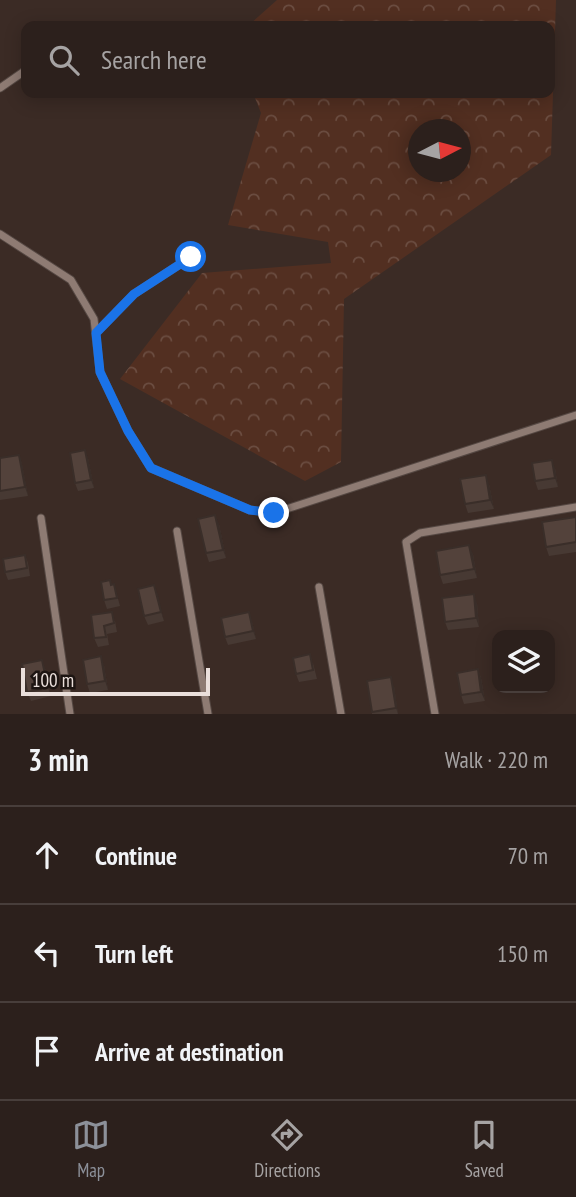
<!DOCTYPE html>
<html lang="en">
<head>
<meta charset="utf-8">
<style>
  body { margin:0; font-family:"PT Sans Narrow",sans-serif; background:#382d29; color:#f1f3f6 }
  .controls { position:absolute; right:21px; bottom:21px; display:grid; overflow:hidden; border-radius:14px; box-shadow:0 4px 18px #0003 }
  .controls button { width:63px; height:63px; display:grid; place-items:center; padding:0; border:0; border-bottom:2px solid #483e3b; background:#2c201c; color:#f1f3f6; font:35px sans-serif }
  .compass { position:absolute; left:408px; top:119px; width:63px; height:63px; border-radius:50%; background:#2c201c; box-shadow:0 4px 18px #0003; rotate:84deg }
  .scale { position:absolute; left:21px; bottom:18px; width:189px; box-sizing:border-box; padding-left:7px; border:4px solid #eadfdb; border-top:0; font-size:19px; line-height:24px; white-space:nowrap; color:#eadfdb; -webkit-text-stroke:5px #1d1512; paint-order:stroke }
  .stop { position:absolute; width:21px; height:21px; margin:-16px; border:5px solid #1a73e8; border-radius:50%; background:#fff }
  .stop.end { background:#1a73e8; border-color:#fff; box-shadow:0 2px 7px #0008 }
  .list { margin:0; padding:0; list-style:none }
  h2 { display:flex; justify-content:space-between; align-items:center; height:91px; margin:0; padding:0 28px; font-size:30px }
  h2 small { font-size:23px; font-weight:400; color:#a6a3a3 }
  .list li { display:grid; grid-template-columns:46px 1fr auto; gap:21px; align-items:center; box-sizing:border-box; height:98px; padding:0 28px; border-top:2px solid #483e3b }
  .list b { display:block; font-size:26px; white-space:nowrap }
  .list em { font-size:23px; font-style:normal; color:#a6a3a3 }
  .icon { flex:none; width:38px; height:38px; fill:none; stroke:currentColor; stroke-width:2; stroke-linecap:round; stroke-linejoin:round }
  .map { position:relative; flex:none; width:576px; height:714px; overflow:hidden }
  .search { position:absolute; background:#2c201c; box-shadow:0 4px 18px #0003; left:21px; right:21px; top:21px; height:77px; display:flex; align-items:center; gap:18px; box-sizing:border-box; padding:0 24px; border-radius:14px; color:#a6a3a3; font-size:26px }
  .sheet { height:385px; background:#2c201c }
  nav { display:flex; justify-content:space-around; align-items:center; box-sizing:border-box; height:98px; border-top:2px solid #483e3b; background:#2c201c; font-size:19px; color:#a6a3a3 }
  nav a { display:grid; justify-items:center; gap:4px }
  nav .on { color:#8c9099 }
  .map>svg:first-child { display:block }
</style>
</head>
<body>
<div class="map">
<svg width="576" height="714" viewBox="0 0 576 714">
  <defs>
    <pattern id="forest-crowns" width="20" height="18" patternUnits="userSpaceOnUse" patternTransform="scale(1.75)"><rect width="20" height="18" fill="#522f21"/><path d="M2 6a3 3 0 1 1 6 0M12 15a3 3 0 1 1 6 0" fill="none" stroke="#6b4d41"/></pattern>
  </defs>
  <rect width="100%" height="100%" fill="#3b2b25"/>
  <!-- forest -->
  <path fill="url(#forest-crowns)" fill-rule="evenodd" d="M277,0h279l-5,155 -207,144 -3,163 -36,19 -185,-102 82,-106 129,-10 -3,-21 -100,-17 33,-112 -8,-20h297v-67h-302zM419,130h42v42h-42z"/>
  <g fill="none" stroke-linecap="round" stroke-linejoin="round">
    <defs>
      <g id="service">
        <polyline points="0,88 26,70"/>
        <polyline points="0,234 71,280 94,319 100,372 128,431 151,468 250,510 274,513 576,415"/>
        <polyline points="96,333 134,294 191,257"/>
        <polyline points="41,518 70,714"/>
        <polyline points="177,531 208,714"/>
        <polyline points="319,587 341,714"/>
        <polyline points="435,714 406,542 420,533 576,507"/>
      </g>
    </defs>
    <!-- service casing -->
    <use href="#service" stroke="#554843" stroke-width="9"/>
    <!-- service -->
    <use href="#service" stroke="#8e7b73" stroke-width="7"/>
  </g>
  <!-- wall -->
  <g fill="#473933">
    <polygon points="19,455 22,464 28,496 0,500 0,458"/>
    <polygon points="88,458 94,488 78,491 75,483"/>
    <polygon points="555,468 558,487 538,490 535,481"/>
    <polygon points="489,484 494,509 468,513 465,504"/>
    <polygon points="576,517 576,552 549,556 546,547"/>
    <polygon points="219,524 226,558 209,562 206,553"/>
    <polygon points="473,554 477,578 443,584 440,575"/>
    <polygon points="25,555 28,563 30,576 8,580 5,572"/>
    <polygon points="114,584 120,606 107,609 104,600 111,585"/>
    <polygon points="154,585 164,621 148,625 144,616"/>
    <polygon points="477,603 479,627 448,630 445,622"/>
    <polygon points="91,615 115,621 117,632 107,634 109,645 98,647 94,638"/>
    <polygon points="252,621 256,639 228,645 225,637"/>
    <polygon points="313,663 317,679 299,682 296,674"/>
    <polygon points="104,665 108,690 90,693 87,684"/>
    <polygon points="45,668 51,696 31,701 27,692"/>
    <polygon points="478,669 481,678 485,701 464,704 461,695"/>
    <polygon points="394,686 398,714 372,714 372,712"/>
  </g>
  <!-- shaded-wall -->
  <g fill="#3a2e29">
    <polygon points="85,450 88,458 94,488 91,480"/>
    <polygon points="19,455 22,464 28,496 25,487"/>
    <polygon points="552,460 555,468 558,487 555,478"/>
    <polygon points="486,475 489,484 494,509 490,500"/>
    <polygon points="215,515 219,524 226,558 223,550"/>
    <polygon points="469,545 473,554 477,578 474,569"/>
    <polygon points="154,585 158,594 164,621 161,612"/>
    <polygon points="474,594 477,603 479,627 476,618"/>
    <polygon points="249,612 252,621 256,639 253,631"/>
    <polygon points="101,656 104,665 108,690 105,681"/>
    <polygon points="42,660 45,668 51,696 48,688"/>
    <polygon points="478,669 481,678 485,701 481,692"/>
    <polygon points="391,677 394,686 398,714 396,708"/>
  </g>
  <!-- building -->
  <g fill="#53423b" stroke="#3a2e29" stroke-width="2">
    <polygon points="85,450 91,480 75,483 70,453"/>
    <polygon points="19,455 25,487 0,491 0,458"/>
    <polygon points="552,460 555,478 535,481 532,463"/>
    <polygon points="486,475 490,500 465,504 460,479"/>
    <polygon points="215,515 223,550 206,553 198,519"/>
    <polygon points="576,517 576,542 546,547 542,522"/>
    <polygon points="469,545 474,569 440,575 436,551"/>
    <polygon points="25,555 27,568 5,572 3,559"/>
    <polygon points="110,580 111,585 114,584 117,598 104,600 101,582"/>
    <polygon points="154,585 161,612 144,616 138,589"/>
    <polygon points="474,594 476,618 445,622 442,598"/>
    <polygon points="112,612 114,623 104,626 106,637 94,638 91,615"/>
    <polygon points="249,612 253,631 225,637 221,618"/>
    <polygon points="310,654 313,670 296,674 293,658"/>
    <polygon points="101,656 105,681 87,684 83,660"/>
    <polygon points="42,660 48,688 27,692 22,664"/>
    <polygon points="478,669 481,692 461,695 457,673"/>
    <polygon points="391,677 396,708 372,712 367,681"/>
  </g>
  <g fill="none" stroke-linecap="round" stroke-linejoin="round">
    <!-- route -->
    <polyline stroke="#1a73e8" stroke-width="9" points="191,257 134,294 96,333 100,372 128,431 151,468 250,510 274,513"/>
  </g>
</svg>
<div class="controls">
<button><svg class="icon" aria-label="layers" viewBox="0 0 24 24"><path d="M12 4l9 5-9 5-9-5zM3 14l9 5 9-5"/></svg></button>
</div>
<svg class="compass" viewBox="-18 -18 36 36"><path d="M0-13l5 13h-10z" fill="#e53935"/><path d="M0 13l5-13h-10z" fill="#a6a3a3"/></svg>
<div class="scale">100 m</div>
<div class="stop" style="left:191px;top:257px"></div>
<div class="stop end" style="left:274px;top:513px"></div>
<div class="search"><svg class="icon" aria-label="search" viewBox="0 0 24 24"><circle cx="10" cy="10" r="6"/><path d="M15 15l6 6"/></svg>Search here</div>
</div>
<section class="sheet">
<h2>3 min<small>Walk · 220 m</small></h2>
<ul class="list">
<li><svg class="icon" aria-label="ahead" viewBox="0 0 24 24"><path d="M12 20V5M6 11l6-6 6 6"/></svg><div><b>Continue</b></div><em>70 m</em></li>
<li><svg class="icon" aria-label="left" viewBox="0 0 24 24"><path d="M17 20v-9H6M10 6l-5 5 5 5"/></svg><div><b>Turn left</b></div><em>150 m</em></li>
<li><svg class="icon" aria-label="arrive" viewBox="0 0 24 24"><path d="M6 21V4h12l-3 4 3 4H6"/></svg><div><b>Arrive at destination</b></div></li>
</ul>
</section>
<nav>
<a class="on"><svg class="icon" aria-label="map" viewBox="0 0 24 24"><path d="M3 6l6-2 6 2 6-2v14l-6 2-6-2-6 2zM9 4v14M15 6v14"/></svg>Map</a>
<a><svg class="icon" aria-label="directions" viewBox="0 0 24 24"><path d="M12 3l9 9-9 9-9-9zM9 14v-3h6M13 9l2 2-2 2"/></svg>Directions</a>
<a><svg class="icon" aria-label="saved" viewBox="0 0 24 24"><path d="M7 4h10v16l-5-4-5 4z"/></svg>Saved</a>
</nav>
</body>
</html>
